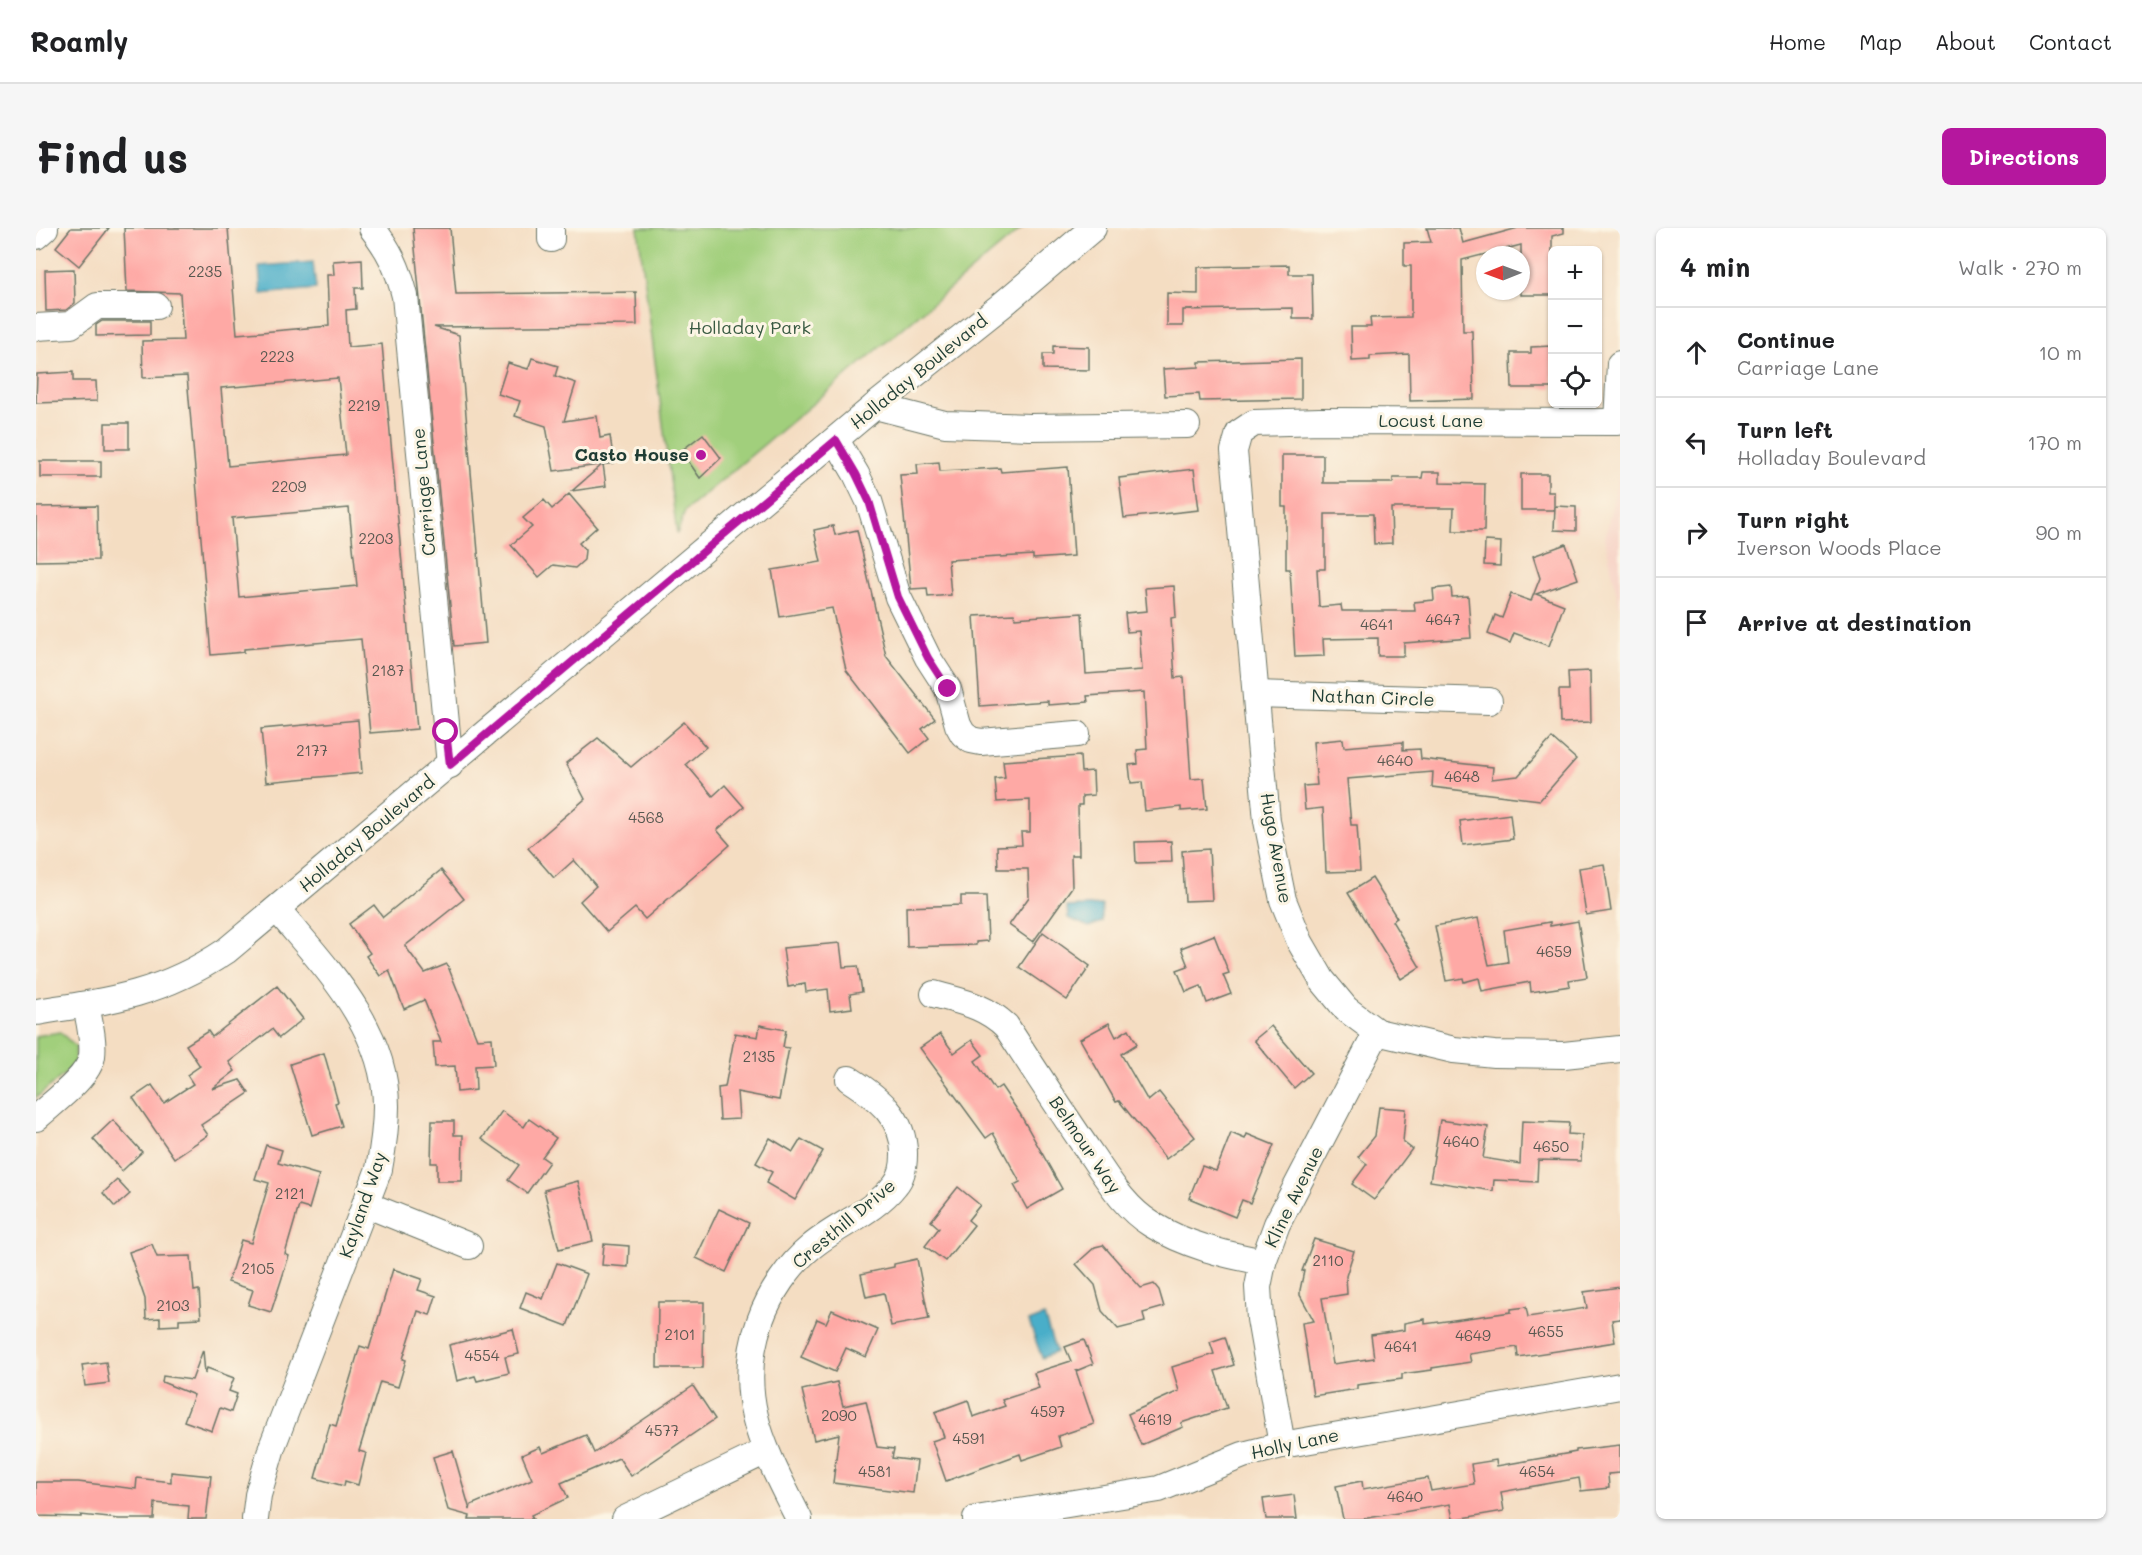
<!DOCTYPE html>
<html lang="en">
<head>
<meta charset="utf-8">
<style>
  body { margin:0; font-family:Mali,sans-serif; background:#f6f6f6; color:#202124 }
  .controls { position:absolute; right:18px; top:18px; display:grid; overflow:hidden; border-radius:9px; box-shadow:0 2px 4px #0004 }
  .controls button { width:54px; height:54px; display:grid; place-items:center; padding:0; border:0; border-bottom:2px solid #e0e0e0; background:#fff; color:#202124; font:30px sans-serif }
  .compass { position:absolute; left:1440px; top:18px; width:54px; height:54px; border-radius:50%; background:#fff; box-shadow:0 2px 4px #0004; rotate:269deg }
  .stop { position:absolute; width:18px; height:18px; margin:-14px; border:4px solid #b5179e; border-radius:50%; background:#fff }
  .stop.end { background:#b5179e; border-color:#fff; box-shadow:0 2px 6px #0008 }
  .list { margin:0; padding:0; list-style:none }
  h2 { display:flex; justify-content:space-between; align-items:center; height:78px; margin:0; padding:0 24px; font-size:26px }
  h2 small { font-size:20px; font-weight:400; color:#757577 }
  .list li { display:grid; grid-template-columns:39px 1fr auto; gap:18px; align-items:center; box-sizing:border-box; height:90px; padding:0 24px; border-top:2px solid #e0e0e0 }
  .list b { display:block; font-size:22px; white-space:nowrap }
  .list p { margin:0; font-size:20px; white-space:nowrap; color:#757577 }
  .list em { font-size:20px; font-style:normal; color:#757577 }
  .icon { flex:none; width:33px; height:33px; fill:none; stroke:currentColor; stroke-width:2; stroke-linecap:round; stroke-linejoin:round }
  .map { position:relative; flex:none; width:1584px; height:1291px; overflow:hidden; border-radius:9px }
  header { display:flex; align-items:center; gap:36px; box-sizing:border-box; height:84px; padding:0 30px; background:#fff; border-bottom:2px solid #e0e0e0 }
  header strong { font-size:28px }
  nav { display:flex; gap:33px; margin-inline-start:auto; font-size:21px }
  .intro { display:flex; align-items:center; justify-content:space-between; box-sizing:border-box; height:144px; padding:0 36px }
  h1 { margin:0; font-size:42px }
  .button { padding:15px 27px; border-radius:9px; background:#b5179e; color:#fff; font-size:21px; font-weight:700 }
  main { display:flex; gap:36px; padding:0 36px }
  aside { flex:1; background:#fff; border-radius:9px; box-shadow:0 2px 4px #0004 }
  .map>svg:first-child { display:block }
</style>
</head>
<body>
<header>
<strong>Roamly</strong>
<nav><a>Home</a><a>Map</a><a>About</a><a>Contact</a></nav>
</header>
<div class="intro"><h1>Find us</h1><a class="button">Directions</a></div>
<main>
<div class="map">
<svg width="1584" height="1291" viewBox="0 0 1584 1291">
  <rect width="100%" height="100%" fill="#fcf5e5"/>
  <filter id="ink" filterUnits="userSpaceOnUse"><feTurbulence type="fractalNoise" baseFrequency=".0167" numOctaves="2"/><feDisplacementMap in="SourceGraphic" scale="12" xChannelSelector="R" yChannelSelector="G"/><feConvolveMatrix kernelMatrix="1 2 1 2 8 2 1 2 1" color-interpolation-filters="sRGB"/></filter>
  <filter id="wash" filterUnits="userSpaceOnUse"><feTurbulence type="fractalNoise" baseFrequency=".008" numOctaves="4" result="noise"/><feDisplacementMap in="SourceGraphic" scale="24" xChannelSelector="R" yChannelSelector="G"/><feGaussianBlur stdDeviation="1.35" result="paint"/><feColorMatrix in="noise" values="0 0 0 0 0 0 0 0 0 0 0 0 0 0 0 0 0 1.4 0 .05"/><feComposite in="paint" operator="in"/></filter>
  <g filter="url(#wash)">
    <rect width="100%" height="100%" fill="#f4ddc2"/>
    <!-- built -->
    <polygon fill="#f6d1c5" points="1584,242 1584,381 1569,310"/>
    <!-- green -->
    <g fill="#a1cf7c" stroke="#608658" stroke-width="1.5">
      <polygon points="602,0 986,0 649,283 641,306"/>
      <polygon points="24,804 40,819 38,838 0,870 0,808"/>
    </g>
    <!-- water -->
    <g fill="#49aec9" stroke="#34767e" stroke-width="1.5">
      <polygon points="277,34 280,61 225,66 223,38"/>
      <polygon points="1066,677 1066,694 1053,699 1032,690 1031,679"/>
      <polygon points="1008,1088 1020,1124 1006,1130 993,1094"/>
    </g>
    <g id="blocks">
      <!-- building -->
      <g fill="#fea9a5" fill-rule="evenodd">
        <polygon points="35,0 73,0 43,38 20,19"/>
        <path d="M88,0h104l9,106 92,-8 -2,-51h7l-1,-14 29,-2 1,29h-8l1,21 -10,1 2,37 34,-3 35,385 -47,4 -9,-94 -117,10v3l-33,3 -24,-279 -44,2 -1,-37 41,-1 -3,-47 -53,-2zM302,150l8,77 -118,11 -7,-78zM313,280l8,78 -118,11 -7,-79z"/>
        <polygon points="377,0 414,0 420,66 600,64 601,97 398,99 423,107 450,415 418,418"/>
        <polygon points="1391,0 1423,0 1427,15 1482,0 1528,0 1528,5 1516,8 1516,67 1485,67 1485,17 1426,32 1427,103 1436,103 1438,171 1374,173 1373,126 1334,128 1334,132 1316,133 1315,99 1335,99 1334,90 1375,89 1375,38 1368,38 1368,15 1395,14"/>
        <polygon points="1253,37 1253,46 1276,46 1277,91 1257,91 1257,80 1147,82 1147,98 1131,98 1131,65 1162,66 1162,39"/>
        <polygon points="38,41 39,75 30,82 10,83 9,42"/>
        <polygon points="66,93 114,93 114,107 60,108 60,97"/>
        <polygon points="1017,118 1053,119 1053,142 1007,141 1007,126 1017,126"/>
        <polygon points="1516,118 1516,160 1476,160 1475,125 1495,125 1495,119"/>
        <polygon points="496,130 522,138 519,148 540,155 528,193 561,188 564,210 574,208 578,235 518,243 510,198 479,188 484,173 462,166 472,135 492,141"/>
        <polygon points="1265,131 1265,171 1164,173 1163,166 1129,168 1127,141 1163,139 1163,134"/>
        <polygon points="37,144 37,153 60,153 61,173 0,175 1,146"/>
        <rect x="69" y="195" width="24" height="26"/>
        <polygon points="667,206 685,230 664,250 645,223"/>
        <polygon points="1246,227 1287,227 1287,255 1357,255 1357,250 1386,250 1387,244 1404,244 1404,255 1449,256 1448,303 1417,303 1418,280 1355,280 1356,315 1338,316 1337,286 1289,286 1289,341 1281,341 1283,379 1305,377 1306,383 1379,383 1378,374 1398,372 1397,361 1415,359 1416,369 1432,368 1435,410 1368,415 1368,428 1342,428 1342,410 1287,411 1288,428 1259,429 1254,341 1250,341 1250,279 1246,279"/>
        <rect x="4" y="233" width="61" height="16"/>
        <polygon points="903,234 904,243 964,240 965,244 1032,239 1038,328 997,331 997,327 912,332 915,367 892,369 891,360 875,361 864,247 882,246 881,236"/>
        <polygon points="567,236 570,258 536,263"/>
        <polygon points="1158,241 1163,282 1088,290 1083,250"/>
        <polygon points="1485,246 1512,246 1512,264 1518,264 1518,282 1485,282"/>
        <polygon points="533,266 561,299 543,315 549,322 548,332 539,340 517,337 503,349 475,317 496,299 487,290 508,272 516,281"/>
        <polygon points="61,278 62,332 0,333 0,279"/>
        <polygon points="1519,278 1540,279 1540,303 1518,302"/>
        <polygon points="797,298 799,307 821,302 850,428 899,491 886,501 893,510 874,525 810,442 796,380 744,389 736,342 785,334 778,302"/>
        <polygon points="1449,313 1465,314 1464,338 1448,337"/>
        <polygon points="1530,316 1542,351 1500,366 1528,377 1513,418 1478,405 1474,415 1452,406 1459,387 1466,390 1475,366 1495,373 1504,350 1497,328"/>
        <polygon points="1138,358 1140,389 1135,390 1139,450 1148,449 1155,551 1168,550 1171,581 1145,583 1145,579 1109,583 1106,554 1095,555 1093,537 1102,536 1101,522 1111,521 1108,464 1051,468 1052,474 1012,477 1012,473 944,478 938,388 978,386 979,390 1046,385 1050,446 1106,442 1103,403 1091,404 1089,385 1111,383 1109,360"/>
        <polygon points="1554,443 1555,494 1524,495 1523,462 1533,462 1532,444"/>
        <polygon points="322,492 326,545 230,554 225,501"/>
        <polygon points="648,494 670,519 650,536 677,568 689,557 708,579 681,602 694,617 609,691 599,680 571,704 544,673 560,658 538,632 518,650 492,620 549,571 530,535 562,510 595,539"/>
        <polygon points="1516,510 1540,531 1504,572 1396,559 1397,544 1311,551 1315,597 1321,597 1324,643 1290,644 1287,580 1269,582 1267,558 1281,557 1277,514 1307,511 1308,519 1367,514 1367,522 1384,521 1385,531 1457,539 1456,551 1482,548"/>
        <polygon points="1044,528 1045,544 1057,543 1058,567 1046,568 1046,577 1042,577 1043,627 1035,627 1036,659 997,714 973,697 993,669 992,641 962,641 961,618 986,617 985,604 994,604 994,572 961,574 959,551 969,550 967,533"/>
        <polygon points="1474,586 1477,611 1427,617 1424,593"/>
        <polygon points="1135,613 1136,634 1100,635 1099,614"/>
        <polygon points="1173,621 1176,672 1149,673 1146,623"/>
        <polygon points="1568,636 1575,683 1550,687 1543,640"/>
        <polygon points="405,642 428,671 369,718 389,745 411,736 441,811 456,810 458,837 439,838 440,862 421,864 419,838 399,839 397,814 405,814 388,772 368,781 353,742 344,748 330,728 334,725 313,696 338,677 347,689"/>
        <polygon points="1336,650 1361,690 1356,693 1384,739 1365,751 1312,665"/>
        <polygon points="925,668 950,668 952,713 940,714 940,717 871,719 870,679 925,677"/>
        <polygon points="1442,690 1453,737 1472,734 1468,702 1514,694 1514,698 1542,693 1551,749 1533,752 1534,758 1495,764 1494,754 1446,763 1443,750 1428,754 1427,750 1410,753 1399,698"/>
        <polygon points="1007,704 1054,738 1031,772 983,739"/>
        <polygon points="1178,707 1193,745 1187,747 1195,766 1171,775 1165,758 1150,764 1141,742 1152,738 1145,720"/>
        <polygon points="804,715 807,739 822,738 826,764 814,766 816,780 794,783 792,761 770,764 769,756 752,759 747,720"/>
        <polygon points="241,758 267,791 243,810 236,801 193,834 199,843 176,861 204,852 213,865 165,897 172,907 138,930 97,870 116,857 128,875 157,856 151,847 164,838 150,817 172,803 176,809"/>
        <polygon points="1073,795 1080,809 1093,801 1101,816 1085,826 1112,873 1123,864 1159,909 1130,931 1083,873 1080,874 1044,811"/>
        <polygon points="724,797 750,802 747,819 753,820 743,872 701,864 703,891 684,892 682,860 689,859 699,805 722,809"/>
        <polygon points="1235,798 1275,845 1258,860 1218,812"/>
        <polygon points="904,806 918,825 936,812 947,827 939,833 959,862 965,858 984,886 1026,961 991,981 978,957 984,954 957,905 950,910 884,820"/>
        <polygon points="288,825 302,874 299,875 306,898 276,907 254,836"/>
        <polygon points="1343,879 1370,881 1367,914 1376,921 1338,972 1316,956 1331,936 1322,929 1339,908"/>
        <polygon points="466,883 488,899 493,891 520,910 506,929 513,934 491,965 472,952 483,937 446,911"/>
        <polygon points="77,892 106,924 86,943 57,911"/>
        <polygon points="1404,892 1452,899 1447,930 1484,936 1486,893 1533,895 1532,906 1546,907 1545,933 1502,932 1501,954 1458,952 1457,963 1394,953"/>
        <polygon points="396,893 418,893 418,907 427,907 426,953 401,953 401,935 395,935"/>
        <polygon points="1195,905 1209,911 1211,906 1238,917 1214,975 1206,972 1199,989 1153,970 1166,938 1180,943"/>
        <polygon points="734,910 757,924 765,911 787,923 759,972 730,955 736,944 720,935"/>
        <polygon points="230,917 246,922 242,935 283,947 273,981 263,978 249,1026 253,1028 235,1084 212,1077 217,1062 192,1054 205,1012 215,1015 233,955 219,951"/>
        <polygon points="81,952 94,966 79,979 67,965"/>
        <polygon points="542,953 557,1013 523,1021 508,962"/>
        <polygon points="922,959 944,977 932,992 938,997 909,1033 889,1018 903,1000 895,993"/>
        <polygon points="683,981 713,995 690,1044 660,1030"/>
        <polygon points="1278,1011 1318,1023 1310,1048 1311,1066 1286,1070 1297,1136 1338,1130 1335,1107 1368,1102 1368,1095 1389,1091 1389,1096 1475,1084 1475,1081 1490,1079 1492,1089 1551,1080 1548,1064 1584,1059 1584,1091 1576,1092 1579,1114 1482,1129 1481,1119 1433,1126 1435,1134 1396,1140 1396,1142 1366,1146 1366,1151 1321,1157 1321,1161 1277,1168 1266,1095 1278,1093 1264,1067 1264,1062 1268,1043 1266,1043"/>
        <polygon points="116,1016 121,1029 155,1028 158,1063 163,1062 165,1090 143,1091 143,1097 124,1098 124,1090 110,1091 109,1071 93,1024"/>
        <polygon points="568,1016 593,1018 592,1039 566,1037"/>
        <polygon points="1067,1017 1105,1060 1118,1056 1123,1062 1128,1079 1107,1085 1109,1094 1082,1101 1066,1083 1059,1057 1040,1036 1059,1019"/>
        <polygon points="881,1031 893,1091 855,1098 848,1065 830,1069 825,1046 858,1039 858,1036"/>
        <polygon points="521,1035 551,1046 531,1098 484,1080 490,1064 507,1071"/>
        <polygon points="357,1041 386,1051 382,1062 400,1068 394,1087 382,1083 367,1131 370,1132 362,1159 344,1154 323,1223 330,1225 322,1257 309,1253 308,1258 279,1250 294,1196 300,1198 324,1118 333,1121"/>
        <polygon points="622,1074 668,1074 667,1140 621,1140"/>
        <polygon points="796,1082 842,1102 830,1129 810,1120 799,1144 765,1129 781,1091 790,1095"/>
        <polygon points="477,1101 483,1126 469,1129 473,1145 441,1153 439,1148 421,1153 413,1117"/>
        <polygon points="1189,1109 1198,1137 1179,1143 1191,1180 1145,1195 1147,1199 1105,1217 1092,1186 1143,1163 1136,1139 1178,1126 1174,1114"/>
        <polygon points="1048,1112 1057,1136 1040,1143 1058,1196 1022,1208 1025,1219 986,1232 984,1226 910,1253 896,1213 908,1209 899,1184 932,1172 937,1189 969,1178 966,1172 1003,1160 998,1145 1035,1133 1029,1119"/>
        <polygon points="167,1122 169,1146 171,1140 198,1150 193,1163 201,1166 195,1184 184,1180 176,1203 148,1193 158,1167 126,1154 127,1148 156,1152"/>
        <polygon points="70,1134 73,1155 49,1158 46,1137"/>
        <polygon points="801,1154 807,1178 830,1173 841,1219 858,1221 856,1230 881,1233 877,1265 797,1255 803,1206 778,1212 766,1162"/>
        <polygon points="657,1158 679,1191 595,1248 583,1230 525,1255 532,1270 495,1287 497,1291 433,1291 434,1288 412,1282 397,1229 417,1223 434,1282 435,1277 496,1251 486,1227 504,1219 507,1225 550,1207 558,1225"/>
        <polygon points="1584,1217 1584,1245 1572,1246 1573,1260 1545,1263 1543,1250 1465,1264 1468,1283 1421,1291 1417,1291 1414,1276 1326,1291 1307,1291 1300,1258 1326,1253 1327,1261 1392,1250 1395,1263 1438,1256 1435,1236 1460,1232 1461,1238 1540,1224 1540,1222"/>
        <polygon points="135,1244 175,1248 170,1291 152,1291 153,1278 119,1275 118,1291 83,1291 45,1287 45,1289 0,1288 0,1254 42,1254 100,1261 101,1250 135,1254"/>
        <polygon points="1258,1267 1261,1291 1230,1291 1227,1271"/>
      </g>
    </g>
  </g>
  <g filter="url(#ink)">
    <use href="#blocks" fill-opacity="0" stroke="#6a7566" stroke-width="1.5"/>
    <g fill="none" stroke-linecap="round" stroke-linejoin="round">
      <defs>
        <g id="minor">
          <path d="M336,0c18,23 26,40 33,68l45,469"/>
          <polyline points="515,0 515,11"/>
          <polyline points="0,8 9,0"/>
          <polyline points="0,99 35,97 61,78 120,78"/>
          <polyline points="1584,136 1581,194 1284,193 1218,195 1203,205 1198,223 1231,593 1247,672 1264,714 1286,752 1310,781 1341,804 1418,822 1458,826 1528,827 1584,821"/>
          <polyline points="839,178 909,196 994,199 1151,197"/>
          <polyline points="800,212 820,246 833,273 862,369 892,430 912,461 922,497 927,506 935,512 945,514 1041,506"/>
          <polyline points="1221,466 1453,473"/>
          <path d="M898,766c28,8 50,11 72,32 28,43 56,87 86,130 17,25 33,52 59,68 36,22 73,30 112,38"/>
          <path d="M0,784c74,-11 126,-18 190,-61l649,-545 127,-101 91,-77"/>
          <path d="M0,890c15,-14 53,-41 56,-62 2,-17 -3,-35 -6,-51"/>
          <polyline points="329,976 433,1018"/>
          <polyline points="1246,1217 1224,1091 1222,1059 1227,1034 1241,996 1341,804"/>
          <path d="M219,1291l3,-24 14,-48 107,-278c4,-21 7,-42 7,-63 0,-79 -63,-141 -109,-197"/>
          <polyline points="589,1291 730,1223"/>
          <path d="M763,1291c-33,-67 -66,-121 -39,-198 10,-28 29,-56 51,-74 26,-22 63,-35 84,-62 7,-8 9,-20 9,-30 1,-37 -27,-58 -55,-76"/>
          <polyline points="940,1291 1123,1261 1207,1227 1246,1217 1584,1158"/>
        </g>
      </defs>
      <!-- minor casing -->
      <use href="#minor" stroke="#6a7566" stroke-width="28"/>
      <!-- minor -->
      <use href="#minor" stroke="#fff" stroke-width="26"/>
    </g>
  </g>
  <g fill="none" stroke-linecap="round" stroke-linejoin="round" filter="url(#ink)">
    <!-- route -->
    <polyline stroke="#b5179e" stroke-width="8" points="410,504 414,537 800,212 820,246 833,273 862,369 892,430 912,461"/>
  </g>
  <!-- markers -->
  <circle fill="#b5179e" stroke="#fcf5e5" stroke-width="2" cx="665" cy="227" r="6"/>
  <g text-anchor="middle" stroke-width="6" stroke-linejoin="round" paint-order="stroke">
    <!-- number labels -->
    <g font-size="15" fill="#575850">
      <text x="169" y="49">2235</text>
      <text x="241" y="134">2223</text>
      <text x="328" y="183">2219</text>
      <text x="253" y="264">2209</text>
      <text x="340" y="316">2203</text>
      <text x="1407" y="397">4647</text>
      <text x="1341" y="402">4641</text>
      <text x="352" y="448">2187</text>
      <text x="276" y="528">2177</text>
      <text x="1359" y="538">4640</text>
      <text x="1426" y="554">4648</text>
      <text x="610" y="595">4568</text>
      <text x="1518" y="729">4659</text>
      <text x="723" y="834">2135</text>
      <text x="1425" y="919">4640</text>
      <text x="1515" y="924">4650</text>
      <text x="254" y="971">2121</text>
      <text x="1292" y="1038">2110</text>
      <text x="222" y="1046">2105</text>
      <text x="137" y="1083">2103</text>
      <text x="1510" y="1109">4655</text>
      <text x="644" y="1112">2101</text>
      <text x="1437" y="1113">4649</text>
      <text x="1365" y="1124">4641</text>
      <text x="446" y="1133">4554</text>
      <text x="1012" y="1189">4597</text>
      <text x="803" y="1193">2090</text>
      <text x="1119" y="1197">4619</text>
      <text x="626" y="1208">4577</text>
      <text x="933" y="1216">4591</text>
      <text x="839" y="1249">4581</text>
      <text x="1501" y="1249">4654</text>
      <text x="1369" y="1274">4640</text>
    </g>
    <!-- park labels -->
    <g font-size="18" fill="#395a42" stroke="#fcf5e5">
      <text x="714" y="106">Holladay Park</text>
    </g>
    <!-- street labels -->
    <g font-size="18" fill="#1f3d34" stroke="#fcf5e5">
      <text transform="translate(883 144) rotate(-39)" y="6">Holladay Boulevard</text>
      <text x="1395" y="199">Locust Lane</text>
      <text transform="translate(388 264) rotate(-95)" y="6">Carriage Lane</text>
      <text transform="translate(1337 470) rotate(2)" y="6">Nathan Circle</text>
      <text transform="translate(331 606) rotate(-40)" y="6">Holladay Boulevard</text>
      <text transform="translate(1240 620) rotate(80)" y="6">Hugo Avenue</text>
      <text transform="translate(1049 917) rotate(56)" y="6">Belmour Way</text>
      <text transform="translate(1258 969) rotate(-64)" y="6">Kline Avenue</text>
      <text transform="translate(327 977) rotate(-71)" y="6">Kayland Way</text>
      <text transform="translate(808 996) rotate(-40)" y="6">Cresthill Drive</text>
      <text transform="translate(1259 1216) rotate(-12)" y="6">Holly Lane</text>
    </g>
    <!-- poi labels -->
    <g font-size="18" font-weight="bold" fill="#1f3d34" stroke="#fcf5e5" text-anchor="end">
      <text x="653" y="233">Casto House</text>
    </g>
  </g>
</svg>
<div class="controls">
<button>+</button>
<button>−</button>
<button><svg class="icon" aria-label="locate" viewBox="0 0 24 24"><circle cx="12" cy="12" r="6"/><path d="M12 2v4M12 18v4M2 12h4M18 12h4"/></svg></button>
</div>
<svg class="compass" viewBox="-18 -18 36 36"><path d="M0-13l5 13h-10z" fill="#e53935"/><path d="M0 13l5-13h-10z" fill="#757577"/></svg>
<div class="stop" style="left:410px;top:504px"></div>
<div class="stop end" style="left:912px;top:461px"></div>
</div>
<aside>
<h2>4 min<small>Walk · 270 m</small></h2>
<ul class="list">
<li><svg class="icon" aria-label="ahead" viewBox="0 0 24 24"><path d="M12 20V5M6 11l6-6 6 6"/></svg><div><b>Continue</b><p>Carriage Lane</p></div><em>10 m</em></li>
<li><svg class="icon" aria-label="left" viewBox="0 0 24 24"><path d="M17 20v-9H6M10 6l-5 5 5 5"/></svg><div><b>Turn left</b><p>Holladay Boulevard</p></div><em>170 m</em></li>
<li><svg class="icon" aria-label="right" viewBox="0 0 24 24"><path d="M7 20v-9h11M14 6l5 5-5 5"/></svg><div><b>Turn right</b><p>Iverson Woods Place</p></div><em>90 m</em></li>
<li><svg class="icon" aria-label="arrive" viewBox="0 0 24 24"><path d="M6 21V4h12l-3 4 3 4H6"/></svg><div><b>Arrive at destination</b></div></li>
</ul>
</aside>
</main>
</body>
</html>
